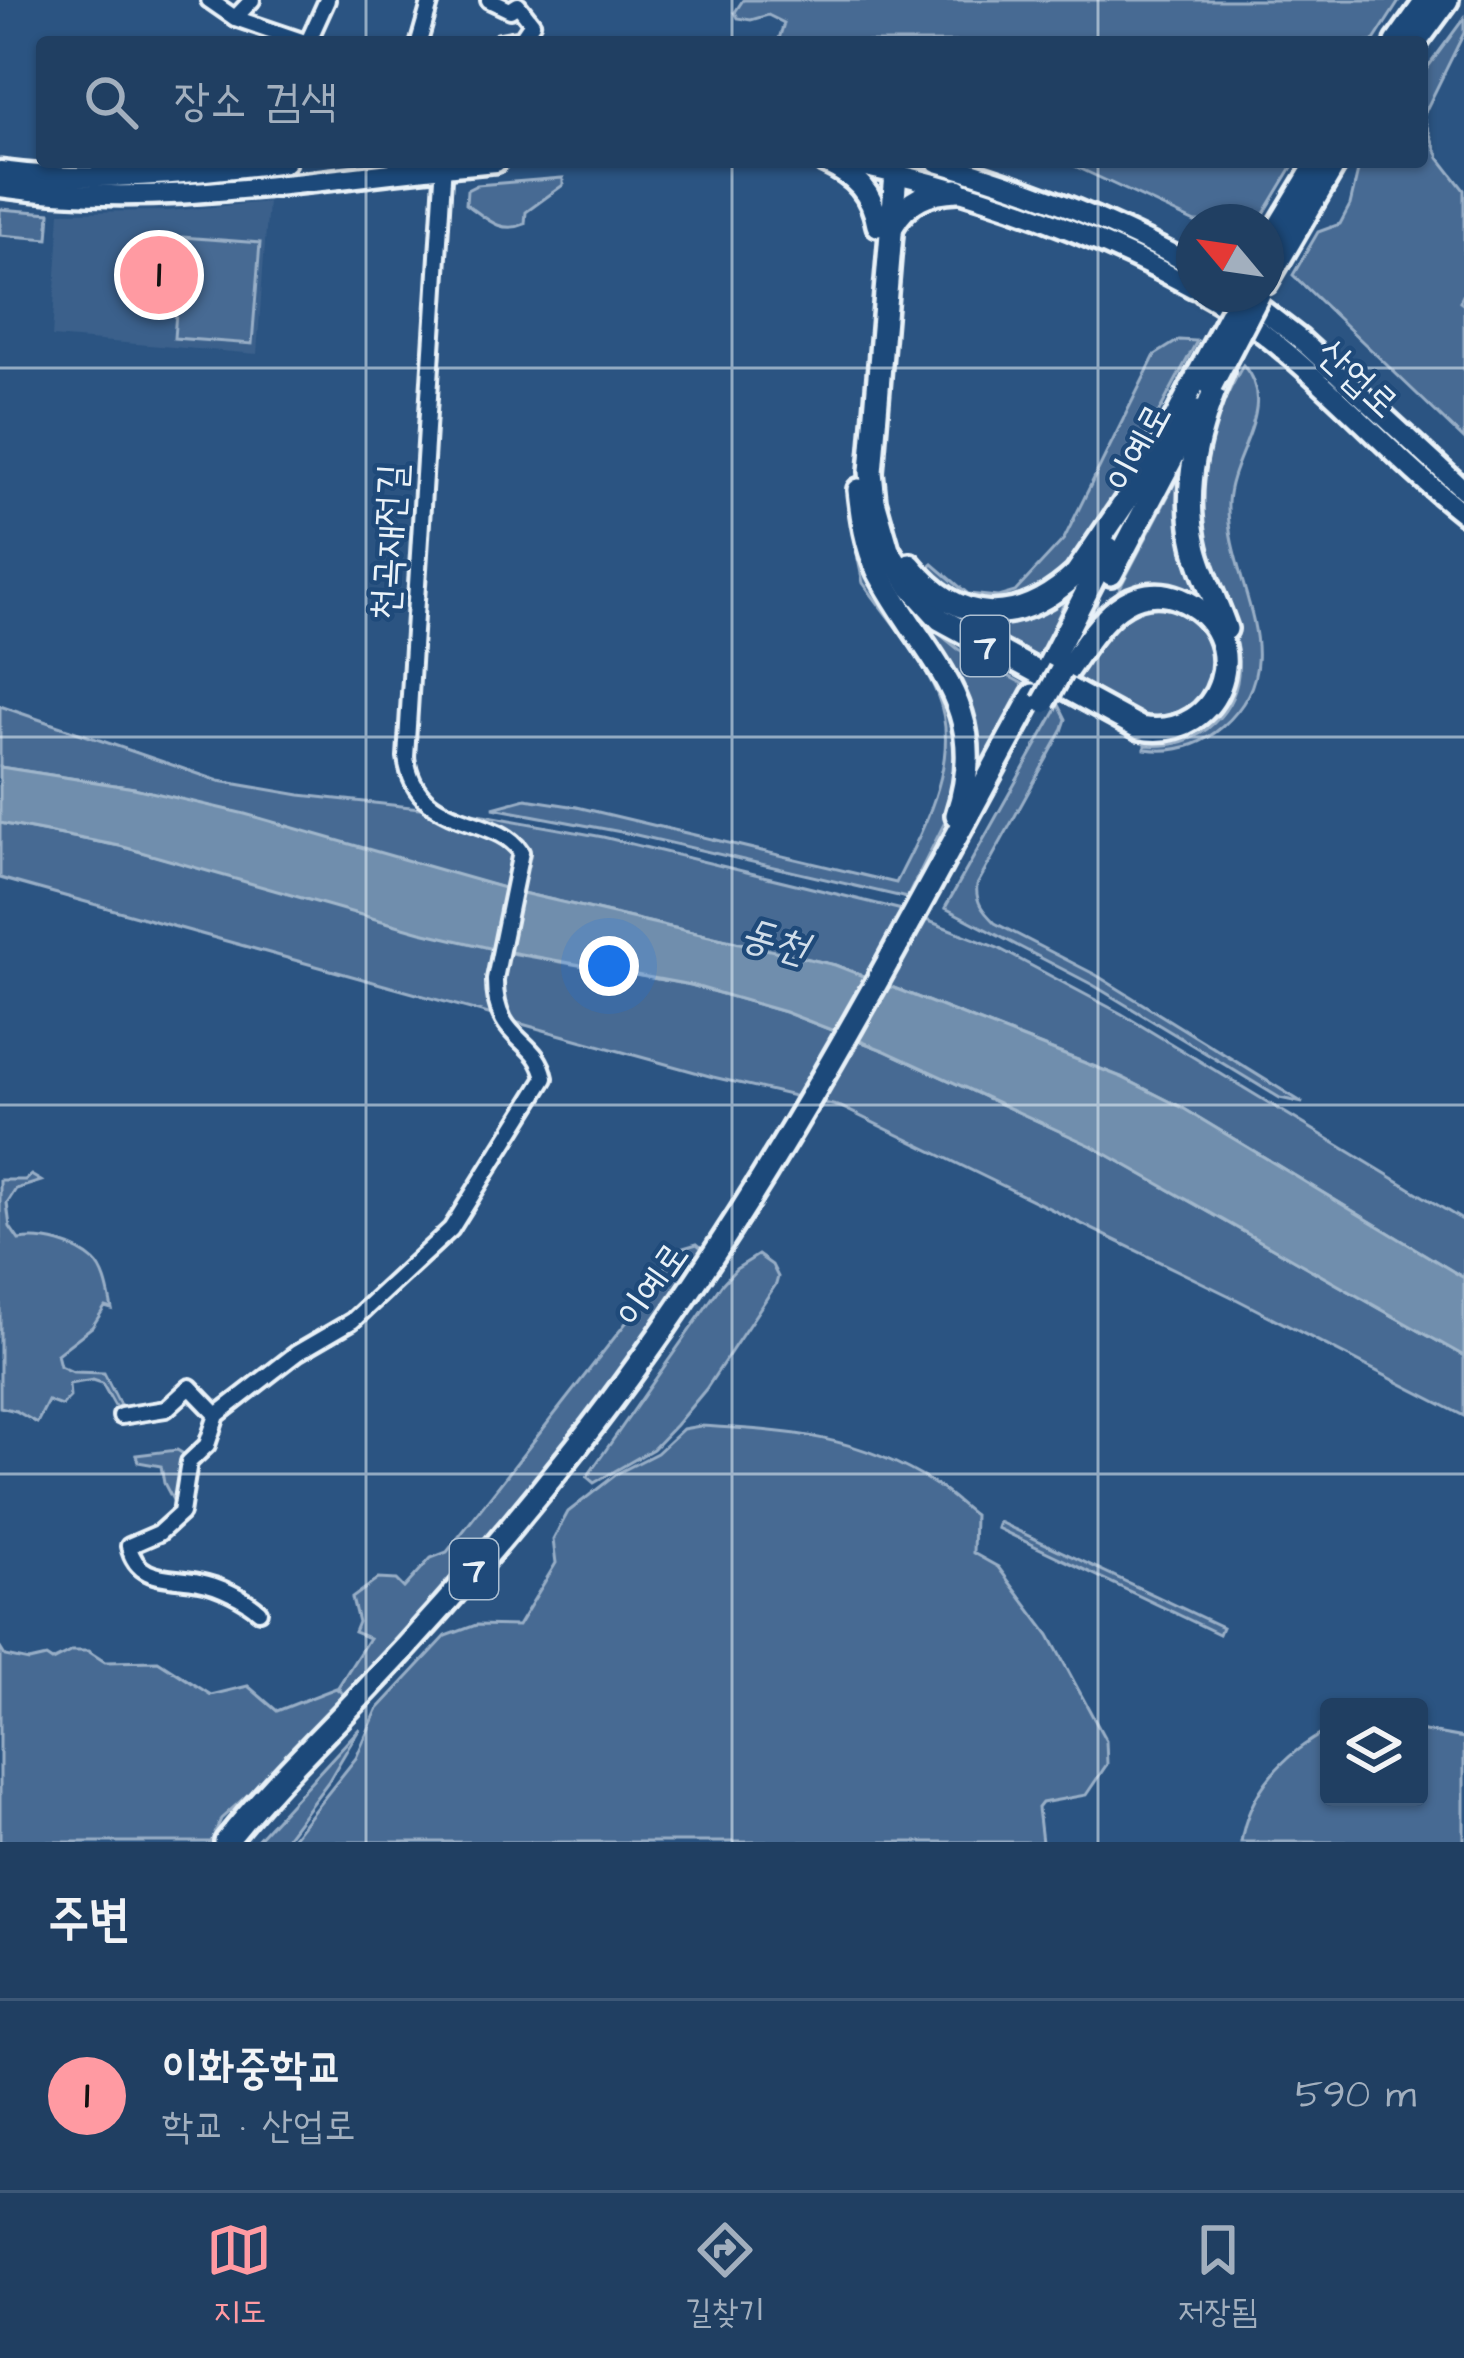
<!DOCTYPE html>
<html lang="ko">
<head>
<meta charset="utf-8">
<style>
  body { margin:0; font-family:"Architects Daughter","Poor Story",sans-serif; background:#2d4a6b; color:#f1f3f6 }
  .controls { position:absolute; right:36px; bottom:36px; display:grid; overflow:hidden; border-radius:12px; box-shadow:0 3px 9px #0004 }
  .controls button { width:108px; height:108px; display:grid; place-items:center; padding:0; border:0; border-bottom:3px solid #3d5877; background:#203f62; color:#f1f3f6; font:60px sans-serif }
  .compass { position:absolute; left:1176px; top:204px; width:108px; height:108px; border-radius:50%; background:#203f62; box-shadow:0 3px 9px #0004; rotate:299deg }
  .you { position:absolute; left:609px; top:966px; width:42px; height:42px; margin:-30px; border:9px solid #fff; border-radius:50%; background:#1a73e8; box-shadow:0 0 0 18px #1a73e833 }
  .badge { display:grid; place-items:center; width:78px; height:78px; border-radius:50%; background:#ff9aa2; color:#111; font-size:39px; font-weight:700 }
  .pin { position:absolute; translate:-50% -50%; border:6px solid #fff; box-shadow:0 3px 12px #0006 }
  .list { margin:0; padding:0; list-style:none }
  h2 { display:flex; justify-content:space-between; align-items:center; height:156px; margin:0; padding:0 48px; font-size:51px }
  h2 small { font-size:39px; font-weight:400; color:#a2afbe }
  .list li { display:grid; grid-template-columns:78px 1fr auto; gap:36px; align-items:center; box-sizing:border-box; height:192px; padding:0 48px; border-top:3px solid #3d5877 }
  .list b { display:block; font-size:45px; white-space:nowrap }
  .list p { margin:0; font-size:39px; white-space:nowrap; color:#a2afbe }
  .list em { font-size:39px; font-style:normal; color:#a2afbe }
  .icon { flex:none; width:66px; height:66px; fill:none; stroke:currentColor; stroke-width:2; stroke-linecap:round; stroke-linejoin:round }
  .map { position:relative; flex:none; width:1464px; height:1842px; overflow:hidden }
  .search { position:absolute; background:#203f62; box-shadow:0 3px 9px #0004; left:36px; right:36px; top:36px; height:132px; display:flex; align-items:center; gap:30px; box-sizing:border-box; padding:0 42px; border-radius:12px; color:#a2afbe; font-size:45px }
  .sheet { height:348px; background:#203f62 }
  nav { display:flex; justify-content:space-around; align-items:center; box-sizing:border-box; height:168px; border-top:3px solid #3d5877; background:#203f62; font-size:33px; color:#a2afbe }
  nav a { display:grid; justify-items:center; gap:6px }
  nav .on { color:#ff9aa2 }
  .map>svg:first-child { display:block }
</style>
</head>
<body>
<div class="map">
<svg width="1464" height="1842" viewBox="0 0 1464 1842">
  <rect width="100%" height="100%" fill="#2b5482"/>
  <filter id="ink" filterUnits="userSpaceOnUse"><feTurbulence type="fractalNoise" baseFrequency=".00833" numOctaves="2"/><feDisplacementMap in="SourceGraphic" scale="24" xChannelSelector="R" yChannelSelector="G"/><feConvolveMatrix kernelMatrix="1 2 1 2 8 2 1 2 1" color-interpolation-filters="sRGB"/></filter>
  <g filter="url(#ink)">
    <!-- built -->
    <polygon fill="#3a608b" points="268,202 257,354 52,337 60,212 167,211"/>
    <!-- green -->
    <g fill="#476b93" stroke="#98aec6" stroke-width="3">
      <polygon points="743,0 1400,0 1373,42 778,42 784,23 768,15 751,20 738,18 735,12"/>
      <polygon points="1464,18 1464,33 1423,116 1439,158 1464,190 1464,293 1460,302 1464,305 1464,439 1293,275 1318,232 1340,224 1350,205 1360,162 1422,162 1422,75"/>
      <polygon points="1066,162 1295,162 1259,222 1195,222"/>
      <path d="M563,178v7l-37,27 -1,12c-25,11 -40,-7 -59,-20l1,-14 10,-5z"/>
      <polygon points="0,209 50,213 48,239 0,235"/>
      <polygon points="182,237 260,243 252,344 174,338"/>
      <polygon points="1179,340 1197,341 1096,529 1074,562 1038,595 989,607 947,591 927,569 933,564 968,594 998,597 1015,592 1064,539 1155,355"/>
      <path d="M1243,365c37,43 -13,90 -15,138 -2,80 71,157 -6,224 -22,19 -49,26 -77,22v-4c25,2 51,-4 69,-22 60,-57 -8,-137 -16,-200 -7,-59 18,-109 45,-158z"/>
      <polygon points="1185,464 1212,610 1114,599"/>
      <path d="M863,558l58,92 38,80 -5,74 -47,94 -275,-64 -139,-26 33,-9 51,8 319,76c28,-55 67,-126 41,-189 -17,-40 -49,-76 -74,-111l-5,-24z"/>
      <polygon points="929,591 954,607 1060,595 1066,598 1037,667 960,626"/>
      <polygon points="1146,601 1187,609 1217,648 1206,703 1155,727 1069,685 1107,625"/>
      <polygon points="915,614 958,649 1027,686 975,785 974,760"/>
      <path d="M1059,705l7,14 -4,12 -85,154c-2,17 6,26 18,38l101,52 207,128 -23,-5 -187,-113 -148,-77z"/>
      <polygon points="0,706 219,781 300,795 429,809 527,854 527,848 517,839 455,813 456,810 603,837 898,909 998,948 1122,1014 1464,1221 1464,1278 1181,1107 1122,1077 835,965 518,892 134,788 0,767"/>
      <polygon points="0,823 120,846 494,949 488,981 492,1015 0,878"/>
      <polygon points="505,952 691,985 785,1012 883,1050 1092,1146 1464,1356 1464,1416 1234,1298 841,1107 713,1077 511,1021 499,982"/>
      <path d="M31,1175l10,6 -25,8 -9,14 3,24 9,13c26,-4 57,5 75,21 12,11 15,34 18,48l-7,-2 -13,20 -35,27 3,12 13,6 31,1 16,32 -4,3 -14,-25 -9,-3 -24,4 1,13 -9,9 -13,-5 -11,22 -21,-12 -16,-4v-227h25z"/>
      <polygon points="697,1244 703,1249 697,1264 589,1416 446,1590 420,1613 367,1675 277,1768 221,1819 211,1842 0,1842 0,1648 5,1656 29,1661 46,1657 52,1661 72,1651 88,1651 105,1662 158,1661 211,1695 248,1686 277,1711 336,1688 342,1693 338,1687 369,1638 354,1632 358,1622 352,1598 378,1579 396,1580 404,1588 431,1558 447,1552 654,1287 673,1251"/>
      <polygon points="758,1255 772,1265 778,1277 776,1284 706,1389 676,1425 653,1449 594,1483 587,1477 722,1284 736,1269"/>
      <path d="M700,1426c89,5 158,9 236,59 14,9 25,20 38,30l-1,38 25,14 51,68 57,106 1,23 -21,31 -44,8 -4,5 4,34h-753l67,-84 21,-48 69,-74 30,-11 42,1 38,-63 -3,-23 15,-28 50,-39 39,-20 26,-24z"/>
      <polygon points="177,1450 187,1456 176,1506 164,1483 161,1466 138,1462 136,1455"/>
      <polygon points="999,1522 1222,1627 1219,1634 997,1528"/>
      <polygon points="360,1728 328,1782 283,1842 255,1842"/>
      <path d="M1329,1730v67h90v-67l45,8v104h-223c8,-51 43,-89 88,-112z"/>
    </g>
    <!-- water -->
    <polygon fill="#708ead" stroke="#a0b6cb" stroke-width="3" points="0,767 134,788 245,814 518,892 835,965 1121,1077 1181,1107 1464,1278 1464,1356 1092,1146 883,1050 785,1012 691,985 494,949 421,932 120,846 0,823"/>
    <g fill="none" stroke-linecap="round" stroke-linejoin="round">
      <defs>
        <g id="minor">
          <polyline points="209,0 235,18 305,42"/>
          <polyline points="489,0 510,10 518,5 532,23 522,38 500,42"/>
          <polyline points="235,18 252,0"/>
          <polyline points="308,42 327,0"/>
          <polyline points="419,42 431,0"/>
          <polyline points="121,1416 166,1409 190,1387 217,1415"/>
          <path d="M259,1611c-13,-12 -41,-26 -60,-29 -29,-6 -62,1 -70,-36l30,-13 22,-20 8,-51 18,-17 10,-30 80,-62 55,-32 99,-92 94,-151c-8,-42 -51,-35 -50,-99l26,-127c-26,-40 -106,-20 -115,-95l38,-595"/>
        </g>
        <g id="major">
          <path d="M841,162c124,24 242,66 353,126"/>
          <path d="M937,162c89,25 175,59 257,104"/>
          <path d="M0,171c96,13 190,3 285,-9"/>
          <path d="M0,187c163,24 332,-11 496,-25"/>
          <path d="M1204,294c95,52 173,152 260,220"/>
          <polyline points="1243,295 1300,339 1464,490"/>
        </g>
        <g id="highway">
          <polyline points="1397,42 1427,0"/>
          <polyline points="1416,42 1447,0"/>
          <path d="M826,162c30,14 46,30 52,63"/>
          <path d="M897,162l-26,310 3,29 14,49 23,37 29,32 200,109c85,15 118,-96 40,-129 -21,-9 -44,-5 -62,9 -22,17 -37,43 -53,65"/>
          <path d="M893,225c15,-26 36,-34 65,-35"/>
          <polyline points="1266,248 1318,162"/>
          <polyline points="1266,282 1336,162"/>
          <path d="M1222,371c-24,56 -41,117 -26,178 7,28 21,53 30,80"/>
          <polyline points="1151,467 1197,377"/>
          <path d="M859,490c3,28 7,56 19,81 46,89 116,132 79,244"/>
          <path d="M910,565c50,63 110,61 166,9l79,-116"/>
          <polyline points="1111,574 1197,411"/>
          <polyline points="1049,665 1109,548"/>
          <path d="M226,1842c43,-55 94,-103 142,-154 73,-77 142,-157 208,-241 183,-232 316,-493 457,-752"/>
        </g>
      </defs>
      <!-- minor casing -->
      <use href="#minor" stroke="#e8f1f8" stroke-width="22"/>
      <!-- major casing -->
      <use href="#major" stroke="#e8f1f8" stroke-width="27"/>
      <!-- highway casing -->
      <use href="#highway" stroke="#e8f1f8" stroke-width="30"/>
      <!-- minor -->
      <use href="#minor" stroke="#1f4a7a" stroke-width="14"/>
      <!-- major -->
      <use href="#major" stroke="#1f4a7a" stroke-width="18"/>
      <!-- highway -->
      <use href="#highway" stroke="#1f4a7a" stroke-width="21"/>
      <defs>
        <g id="highway-bridge">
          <polyline points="1197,377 1241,294"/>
          <polyline points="1211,386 1259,294"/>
          <polyline points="1044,702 1061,671"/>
        </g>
      </defs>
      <!-- highway-bridge casing -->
      <use href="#highway-bridge" stroke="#e8f1f8" stroke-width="30" stroke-linecap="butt"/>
      <!-- highway-bridge -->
      <use href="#highway-bridge" stroke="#1f4a7a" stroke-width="21"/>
    </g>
  </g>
  <!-- grid -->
  <path fill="none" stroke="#e8f1f8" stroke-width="3" stroke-opacity="0.55" d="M366,0v42M732,0v42M1098,0v42M366,162v1680M732,162v1680M1098,162v1680M0,368h1464M0,737h1464M0,1105h1464M0,1474h1464"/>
  <g text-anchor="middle" stroke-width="9" stroke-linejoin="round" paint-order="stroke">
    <!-- shield labels -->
    <g fill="#1f4a7a" stroke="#acbfd2" stroke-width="3">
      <rect x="961" y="616" width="48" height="60" rx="9"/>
      <rect x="450" y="1539" width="48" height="60" rx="9"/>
    </g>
    <g font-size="36" font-weight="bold" fill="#e8f1f8">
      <text x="985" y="659">7</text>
      <text x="474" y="1582">7</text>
    </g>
    <!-- street labels -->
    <g font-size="39" fill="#e8f1f8" stroke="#1f4a7a">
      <text transform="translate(1359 377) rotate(43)" y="14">산업로</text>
      <text transform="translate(1137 447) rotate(-62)" y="14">이예로</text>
      <text transform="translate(387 542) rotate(-87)" y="14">천곡재전길</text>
      <text transform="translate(651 1284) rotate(-55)" y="14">이예로</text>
    </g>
    <!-- water labels -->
    <g font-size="42" font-style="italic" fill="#d0dde9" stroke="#1f4a7a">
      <text transform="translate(775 939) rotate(16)" y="15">동천</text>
    </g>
  </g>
</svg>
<div class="controls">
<button><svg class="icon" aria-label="layers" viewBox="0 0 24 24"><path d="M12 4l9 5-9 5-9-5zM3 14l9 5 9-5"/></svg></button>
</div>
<svg class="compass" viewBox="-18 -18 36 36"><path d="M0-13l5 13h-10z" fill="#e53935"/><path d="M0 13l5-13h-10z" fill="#a2afbe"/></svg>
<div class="you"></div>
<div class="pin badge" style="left:159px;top:275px">1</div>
<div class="search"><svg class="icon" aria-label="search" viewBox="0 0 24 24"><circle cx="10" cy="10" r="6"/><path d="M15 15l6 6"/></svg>장소 검색</div>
</div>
<section class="sheet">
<h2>주변<small></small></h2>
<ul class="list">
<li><span class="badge">1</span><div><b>이화중학교</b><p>학교 · 산업로</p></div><em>590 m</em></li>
</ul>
</section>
<nav>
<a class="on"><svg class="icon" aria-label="map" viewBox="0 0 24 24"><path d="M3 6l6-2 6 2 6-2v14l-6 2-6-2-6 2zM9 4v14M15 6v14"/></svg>지도</a>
<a><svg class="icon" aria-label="directions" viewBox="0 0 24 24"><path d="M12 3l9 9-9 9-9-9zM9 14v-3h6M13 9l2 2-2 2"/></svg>길찾기</a>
<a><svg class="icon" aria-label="saved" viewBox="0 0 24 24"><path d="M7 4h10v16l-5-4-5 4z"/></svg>저장됨</a>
</nav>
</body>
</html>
